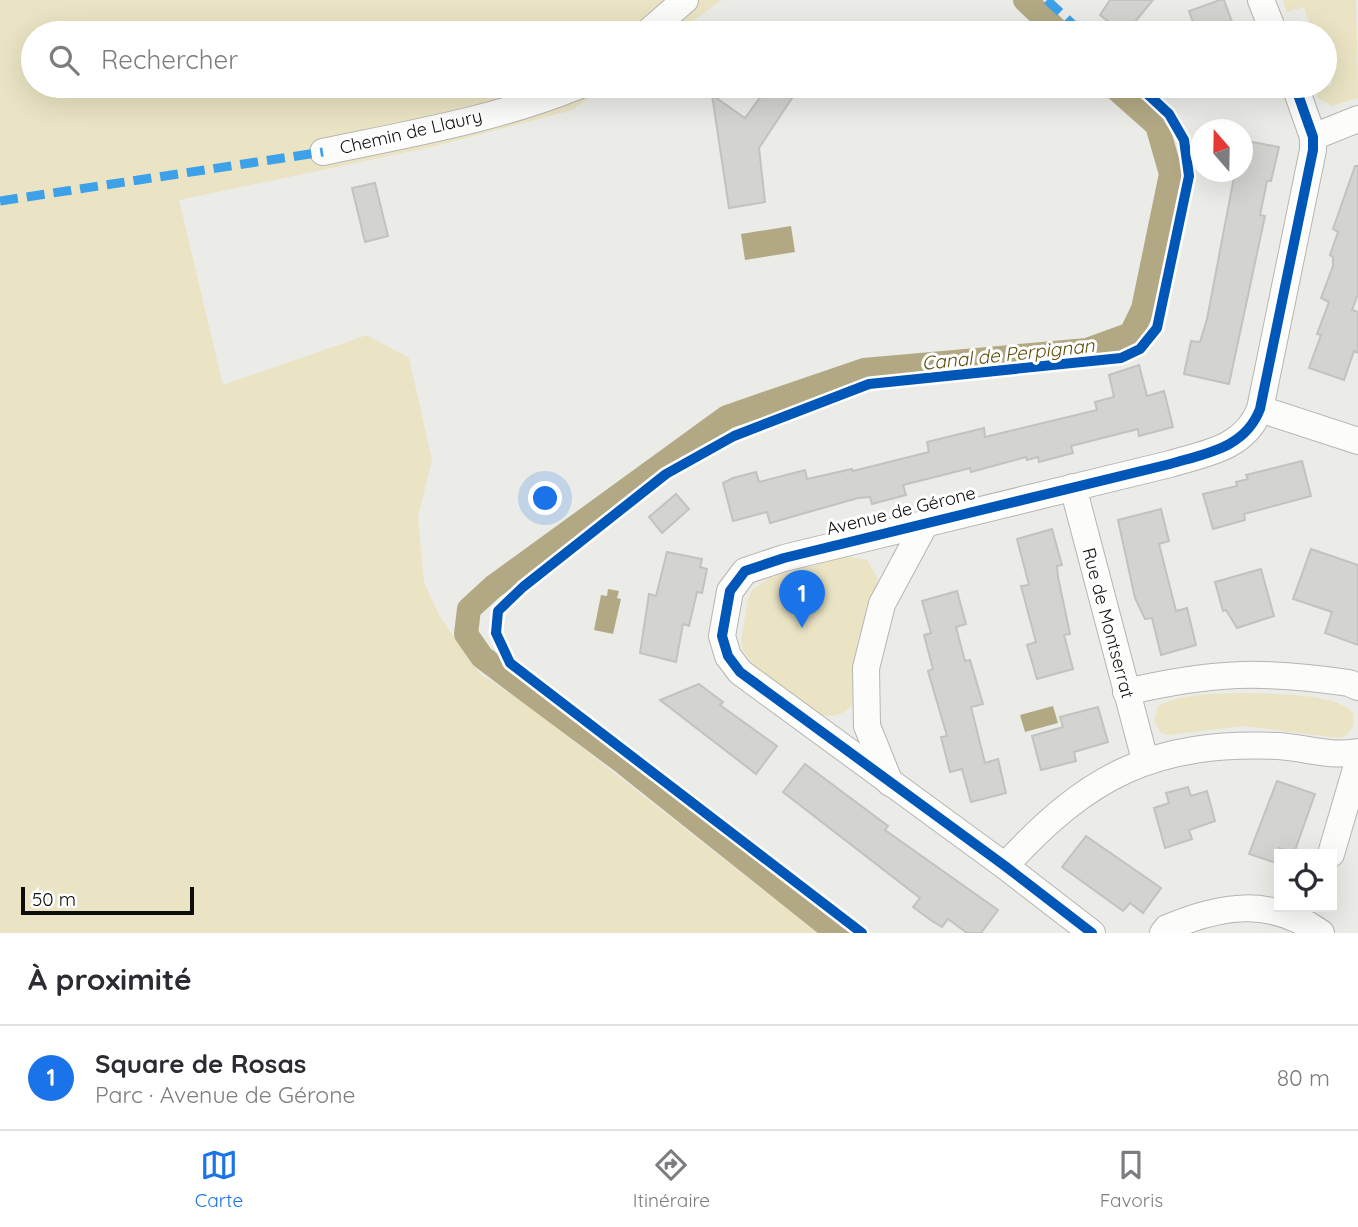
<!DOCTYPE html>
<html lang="fr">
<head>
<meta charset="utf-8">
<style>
  body { margin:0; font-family:Quicksand,sans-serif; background:#f7f7f7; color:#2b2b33 }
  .controls { position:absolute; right:21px; bottom:21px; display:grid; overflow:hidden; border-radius:0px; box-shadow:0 7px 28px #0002 }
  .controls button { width:63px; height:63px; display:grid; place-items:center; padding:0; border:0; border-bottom:2px solid #e1e1e2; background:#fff; color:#2b2b33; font:35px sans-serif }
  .compass { position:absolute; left:1190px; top:119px; width:63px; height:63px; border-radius:50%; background:#fff; box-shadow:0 7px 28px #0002; rotate:340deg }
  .scale { position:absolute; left:21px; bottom:18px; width:173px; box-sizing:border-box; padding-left:7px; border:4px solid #0d0d0b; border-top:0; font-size:19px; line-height:24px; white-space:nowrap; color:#0d0d0b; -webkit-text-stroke:5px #fff; paint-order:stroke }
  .you { position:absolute; left:546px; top:499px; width:24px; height:24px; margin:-18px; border:5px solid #fff; border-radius:50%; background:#1a73e8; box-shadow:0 0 0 10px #1a73e833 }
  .badge { display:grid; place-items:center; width:46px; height:46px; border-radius:50%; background:#1a73e8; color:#fff; font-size:23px; font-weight:700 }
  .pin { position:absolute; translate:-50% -58px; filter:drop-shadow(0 2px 4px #0008) }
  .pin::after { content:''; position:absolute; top:37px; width:24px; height:21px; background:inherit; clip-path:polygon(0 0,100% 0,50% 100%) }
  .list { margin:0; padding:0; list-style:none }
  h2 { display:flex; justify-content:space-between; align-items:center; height:91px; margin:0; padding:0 28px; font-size:30px }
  h2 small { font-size:23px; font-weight:400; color:#7c7c81 }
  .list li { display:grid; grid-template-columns:46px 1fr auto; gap:21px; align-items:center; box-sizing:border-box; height:105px; padding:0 28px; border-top:2px solid #e1e1e2 }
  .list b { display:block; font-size:26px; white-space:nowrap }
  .list p { margin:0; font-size:23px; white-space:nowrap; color:#7c7c81 }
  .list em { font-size:23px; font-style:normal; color:#7c7c81 }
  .icon { flex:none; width:38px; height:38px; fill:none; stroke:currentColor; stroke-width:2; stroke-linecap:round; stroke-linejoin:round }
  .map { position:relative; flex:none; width:1358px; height:933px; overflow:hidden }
  .search { position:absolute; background:#fff; box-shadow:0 7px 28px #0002; left:21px; right:21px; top:21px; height:77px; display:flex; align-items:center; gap:18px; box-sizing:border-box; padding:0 24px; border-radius:38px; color:#7c7c81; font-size:26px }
  .sheet { height:196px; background:#fff }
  nav { display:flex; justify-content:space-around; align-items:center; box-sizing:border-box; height:98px; border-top:2px solid #e1e1e2; background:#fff; font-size:19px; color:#7c7c81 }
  nav a { display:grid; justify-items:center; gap:4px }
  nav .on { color:#1a73e8 }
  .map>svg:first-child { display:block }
</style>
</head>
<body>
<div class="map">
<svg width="1358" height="933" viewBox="0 0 1358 933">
  <rect width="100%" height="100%" fill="#ebebe7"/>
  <!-- green -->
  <g fill="#eae4c4">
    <polygon points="0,0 722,0 676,33 33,33 33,86 605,86 572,110 432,147 179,200 223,385 367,335 409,358 432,460 418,517 424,582 439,615 479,673 525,703 818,933 0,933"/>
    <polygon points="1283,0 1356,0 1358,98 1332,106 1318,98 1316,91 1332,85 1325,65 1325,33 1313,33 1304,7 1287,12"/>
    <path d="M848,556l19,4 11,19 -21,63 -4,62c-10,12 -22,14 -36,10l-64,-49 -10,-15 -2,-9 7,-42 4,-9 19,-13z"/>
    <path d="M1241,693c26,1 96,-1 112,20l1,12 -8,11 -8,2 -94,-12 -77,9 -6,-2 -7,-12 4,-15c25,-13 56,-12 83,-13z"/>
  </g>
  <!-- water -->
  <g fill="#b2a984">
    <polygon points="791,226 795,252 745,260 741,234"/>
    <polygon points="608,589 619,591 617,598 621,599 613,634 594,630 601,595 607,596"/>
    <polygon points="1053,706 1058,723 1025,732 1020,715"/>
  </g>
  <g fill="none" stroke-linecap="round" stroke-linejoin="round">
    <!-- canal -->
    <g stroke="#b2a984" stroke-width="24">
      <polyline points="1025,0 1060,33"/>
      <polyline points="837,933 624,763 482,657 466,634 469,609 493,587 727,417 864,370 1087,350 1131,334 1143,309 1171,174 1157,125 1113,86"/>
    </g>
  </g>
  <!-- building -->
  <g fill="#d3d3d0" stroke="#c2c2bf" stroke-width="2">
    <polygon points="1110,0 1153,0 1130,28 1122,22 1117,28 1100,15"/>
    <polygon points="1220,0 1224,0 1236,33 1197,33 1189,11"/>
    <polygon points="800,86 759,148 765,202 729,208 712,95 745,118 764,92"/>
    <polygon points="1242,140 1279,147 1271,181 1267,181 1260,215 1265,216 1229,384 1184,374 1191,341 1200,342 1207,319 1235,172 1242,172"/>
    <polygon points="1355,166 1358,166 1358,294 1352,310 1358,312 1358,353 1354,351 1344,380 1309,368 1321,335 1317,334 1329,302 1321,298 1333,266 1333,257 1330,255 1338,232 1333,229"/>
    <polygon points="375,183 388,236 365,242 352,188"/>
    <polygon points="1139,365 1147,396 1164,391 1173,427 1139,436 1138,429 1071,446 1073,453 1039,462 1038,457 1027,460 1026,457 971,472 970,468 951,473 903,485 906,495 872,504 870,497 858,498 770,523 767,512 733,521 723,483 733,478 756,472 759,482 805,470 807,479 852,469 853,471 929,452 927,442 984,428 985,437 1097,410 1095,402 1114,397 1109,375"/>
    <polygon points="1302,461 1311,496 1244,514 1245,520 1213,529 1203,494 1237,486 1236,482 1248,479 1246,475"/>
    <polygon points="676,494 689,509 662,533 649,517"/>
    <polygon points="1161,509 1169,541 1159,544 1176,611 1187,608 1196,645 1161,655 1152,618 1145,619 1135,598 1118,520"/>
    <polygon points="1052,529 1062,565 1057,566 1058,577 1070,634 1064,635 1073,669 1037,679 1027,645 1036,642 1021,586 1029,585 1017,539"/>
    <polygon points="1311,549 1358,565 1358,645 1325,633 1332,612 1293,599"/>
    <polygon points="667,552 702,559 700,567 707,569 702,593 697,592 689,626 683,624 676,662 640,653 649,594 656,596"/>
    <polygon points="1261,569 1274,616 1237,628 1226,610 1223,611 1215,582"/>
    <polygon points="957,591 966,624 956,627 965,661 970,660 983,704 971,707 985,763 998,759 1006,793 971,802 962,769 950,772 941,737 947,736 928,671 933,669 924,635 931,633 922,601"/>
    <polygon points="699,684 723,702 720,705 777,746 756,774 660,700"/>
    <polygon points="1098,707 1108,742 1074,752 1076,761 1041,770 1032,736 1063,727 1060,717"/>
    <polygon points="805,764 888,826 885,830 998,910 981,933 967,933 948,919 942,927 932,921 913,907 920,898 783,792"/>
    <polygon points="1277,781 1315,794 1294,853 1279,848 1279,864 1249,854"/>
    <polygon points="1188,787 1191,796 1207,791 1215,821 1189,830 1192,839 1165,848 1154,808 1169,803 1166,793"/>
    <polygon points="1086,836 1161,888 1143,913 1130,903 1123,911 1062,867"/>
  </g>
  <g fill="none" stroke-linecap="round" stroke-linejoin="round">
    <defs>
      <g id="street">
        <polyline points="1261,0 1274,33"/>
        <polyline points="647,33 685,0"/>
        <polyline points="1313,137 1358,119"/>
        <path d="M323,152c86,-18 174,-33 255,-66"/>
        <polyline points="1260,409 1358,441"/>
        <polyline points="1073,487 1145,760"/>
        <path d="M1126,692c86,-20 136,-22 223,-9l9,4"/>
        <polyline points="890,783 867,726 866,668 882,604 925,524"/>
        <polyline points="1331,854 1358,762"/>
        <path d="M1005,866c83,-91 149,-125 273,-120 30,2 50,11 80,6"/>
        <path d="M1092,933l-87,-67 -265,-194 -12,-16 -6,-20 8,-45 15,-20 39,-13 386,-94c37,-11 75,-16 90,-55l53,-259v-13l-18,-51"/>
        <path d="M1163,933l4,-5c54,-23 103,-31 154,5"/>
      </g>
    </defs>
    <!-- street casing -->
    <use href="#street" stroke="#b6b5b2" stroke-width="28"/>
    <!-- street -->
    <use href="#street" stroke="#fcfcfb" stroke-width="26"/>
    <!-- quiet -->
    <g stroke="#3ca1e9" stroke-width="9" stroke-dasharray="18 9" stroke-linecap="butt">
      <polyline points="1047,0 1082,33"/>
      <polyline points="0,201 323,152"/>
    </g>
    <defs>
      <g id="cycleway">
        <polyline points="862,933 510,663 496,633 498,611 523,587 666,474 734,436 869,384 1121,358 1140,349 1157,328 1189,176 1184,140 1169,114 1139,86"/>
        <path d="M1092,933l-87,-67 -265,-194 -12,-16 -6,-20 8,-45 15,-20 39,-13 386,-94c37,-11 75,-16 90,-55l53,-259v-13l-18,-51"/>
      </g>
    </defs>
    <!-- cycleway casing -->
    <use href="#cycleway" stroke="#fff" stroke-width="15"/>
    <!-- cycleway -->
    <use href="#cycleway" stroke="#0057b8" stroke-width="10"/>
  </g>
  <g text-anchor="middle" stroke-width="6" stroke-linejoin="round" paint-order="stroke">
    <!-- street labels -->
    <g font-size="18" fill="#0d0d0b" stroke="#fff">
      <text transform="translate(411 132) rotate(-13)" y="6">Chemin de Llaury</text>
      <text transform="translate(901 511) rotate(-14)" y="6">Avenue de Gérone</text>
      <text transform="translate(1108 623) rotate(75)" y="6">Rue de Montserrat</text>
    </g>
    <!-- water labels -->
    <g font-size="19" font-style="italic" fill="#5c4f0d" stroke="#fff">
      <text transform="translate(1008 354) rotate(-6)" y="7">Canal de Perpignan</text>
    </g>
  </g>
</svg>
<div class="controls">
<button><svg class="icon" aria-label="locate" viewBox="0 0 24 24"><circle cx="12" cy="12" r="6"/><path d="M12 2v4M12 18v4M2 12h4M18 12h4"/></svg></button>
</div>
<svg class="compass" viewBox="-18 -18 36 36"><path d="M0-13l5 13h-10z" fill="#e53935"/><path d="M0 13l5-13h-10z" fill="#7c7c81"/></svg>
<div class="scale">50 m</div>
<div class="you"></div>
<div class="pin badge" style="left:802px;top:628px">1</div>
<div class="search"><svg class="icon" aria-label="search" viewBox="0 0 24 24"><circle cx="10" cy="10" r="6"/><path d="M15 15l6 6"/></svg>Rechercher</div>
</div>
<section class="sheet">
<h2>À proximité<small></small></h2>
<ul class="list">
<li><span class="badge">1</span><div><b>Square de Rosas</b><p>Parc · Avenue de Gérone</p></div><em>80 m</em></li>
</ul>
</section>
<nav>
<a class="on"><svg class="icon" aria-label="map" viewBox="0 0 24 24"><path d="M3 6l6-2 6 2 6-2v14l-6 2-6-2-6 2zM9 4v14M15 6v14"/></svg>Carte</a>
<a><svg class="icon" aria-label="directions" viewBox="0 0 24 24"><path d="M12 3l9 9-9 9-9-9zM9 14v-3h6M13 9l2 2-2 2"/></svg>Itinéraire</a>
<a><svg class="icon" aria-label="saved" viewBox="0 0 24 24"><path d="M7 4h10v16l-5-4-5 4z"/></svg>Favoris</a>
</nav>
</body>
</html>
